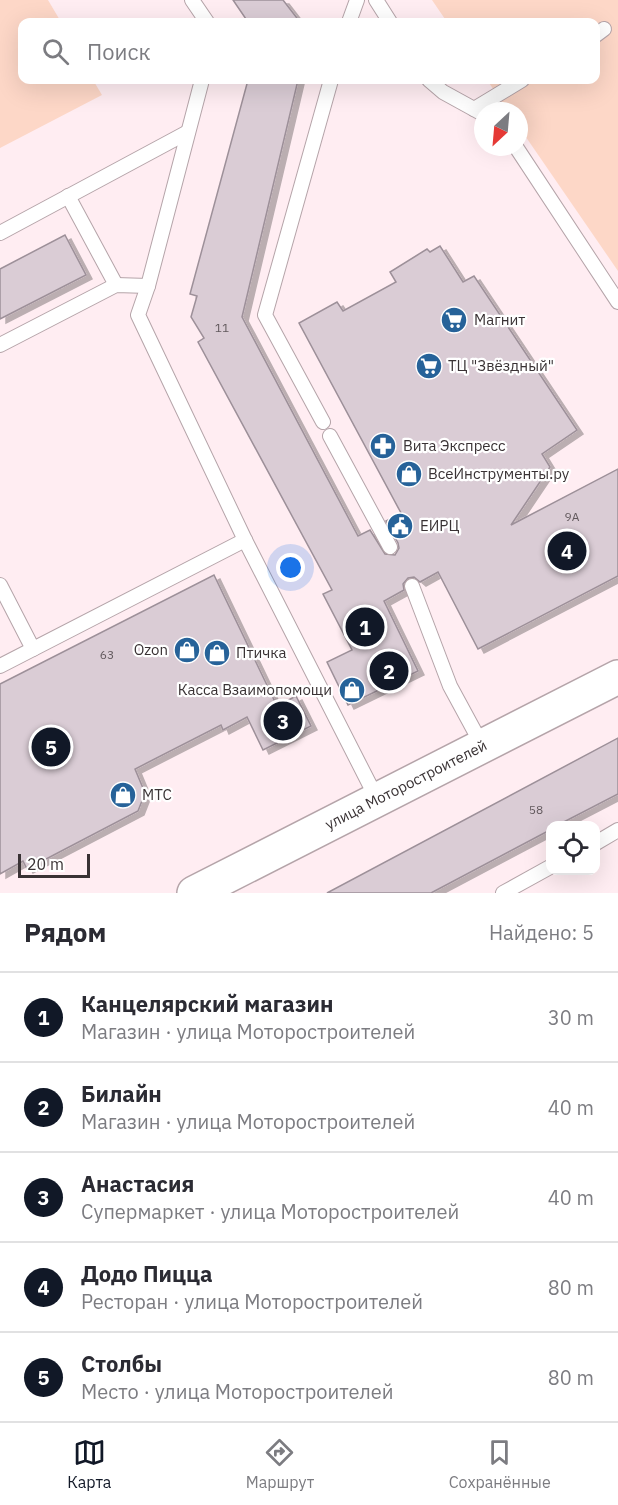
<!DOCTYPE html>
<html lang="ru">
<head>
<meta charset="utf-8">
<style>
  body { margin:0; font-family:"IBM Plex Sans",sans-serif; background:#f7f7f7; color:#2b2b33 }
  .controls { position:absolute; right:18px; bottom:18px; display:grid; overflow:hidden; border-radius:12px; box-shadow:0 6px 24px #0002 }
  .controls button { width:54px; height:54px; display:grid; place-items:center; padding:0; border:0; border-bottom:2px solid #e1e1e2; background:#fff; color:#2b2b33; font:30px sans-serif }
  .compass { position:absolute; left:474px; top:102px; width:54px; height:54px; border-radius:50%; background:#fff; box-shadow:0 6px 24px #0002; rotate:206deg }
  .scale { position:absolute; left:18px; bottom:15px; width:72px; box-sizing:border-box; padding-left:6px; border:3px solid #393234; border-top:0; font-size:16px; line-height:21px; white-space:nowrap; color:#393234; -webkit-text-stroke:4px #fff; paint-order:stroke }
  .you { position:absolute; left:291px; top:568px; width:21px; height:21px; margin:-15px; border:4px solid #fff; border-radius:50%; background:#1a73e8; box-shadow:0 0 0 9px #1a73e833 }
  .badge { display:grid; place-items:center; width:39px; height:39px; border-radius:50%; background:#111827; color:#fff; font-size:20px; font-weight:700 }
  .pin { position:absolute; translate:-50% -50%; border:3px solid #fff; box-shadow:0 2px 6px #0006 }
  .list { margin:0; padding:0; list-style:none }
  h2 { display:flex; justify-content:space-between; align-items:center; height:78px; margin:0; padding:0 24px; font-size:26px }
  h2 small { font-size:20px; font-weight:400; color:#7c7c81 }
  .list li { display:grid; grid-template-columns:39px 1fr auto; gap:18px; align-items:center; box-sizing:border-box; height:90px; padding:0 24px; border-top:2px solid #e1e1e2 }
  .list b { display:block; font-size:22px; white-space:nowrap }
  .list p { margin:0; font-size:20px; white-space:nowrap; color:#7c7c81 }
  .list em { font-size:20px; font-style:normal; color:#7c7c81 }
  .icon { flex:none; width:33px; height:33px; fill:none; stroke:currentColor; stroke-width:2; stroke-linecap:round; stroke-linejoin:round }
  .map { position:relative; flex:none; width:618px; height:893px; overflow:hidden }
  .search { position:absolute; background:#fff; box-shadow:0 6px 24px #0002; left:18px; right:18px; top:18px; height:66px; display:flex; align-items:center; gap:15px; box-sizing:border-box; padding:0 21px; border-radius:12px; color:#7c7c81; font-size:22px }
  .sheet { height:528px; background:#fff }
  nav { display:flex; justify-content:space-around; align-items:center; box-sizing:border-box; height:84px; border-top:2px solid #e1e1e2; background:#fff; font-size:16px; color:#7c7c81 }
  nav a { display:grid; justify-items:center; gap:3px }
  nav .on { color:#111827 }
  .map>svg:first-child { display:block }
</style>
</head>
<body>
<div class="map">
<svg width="618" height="893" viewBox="0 0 618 893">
  <defs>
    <filter id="shadow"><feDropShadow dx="6" dy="4" stdDeviation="0" flood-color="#0004"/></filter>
  </defs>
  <rect width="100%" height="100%" fill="#ffedf2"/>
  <!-- green -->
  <g fill="#fdd7c7">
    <polygon points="0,0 48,0 61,22 22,22 22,80 93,80 102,95 0,148"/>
    <polygon points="432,0 618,0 618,271 519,127 519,111 508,111 487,80 596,80 596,22 447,22"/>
  </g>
  <!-- building -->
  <g fill="#daccd5" stroke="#9d9099" stroke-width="1.5" filter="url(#shadow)">
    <polygon points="233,0 283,0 300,22 248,22"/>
    <polygon points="248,80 298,80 242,317 358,536 370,530 385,554 395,555 399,548 398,543 386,521 401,513 299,323 337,302 343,311 396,282 390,272 427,249 430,252 440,246 463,282 474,276 577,430 542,454 550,467 511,525 618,469 618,576 478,649 438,572 420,582 414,577 408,578 403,584 404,590 384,601 418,671 348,705 327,662 352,650 323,594 332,590 198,342 204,338 191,317 197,296 190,294"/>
    <polygon points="65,235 86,275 0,319 0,269"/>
    <polygon points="214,575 277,706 296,696 311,726 263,750 247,717 223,730 221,725 135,769 145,793 138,811 27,869 23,861 0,874 0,684"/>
    <polygon points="618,738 618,794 558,825 550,825 550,830 431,893 327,893"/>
  </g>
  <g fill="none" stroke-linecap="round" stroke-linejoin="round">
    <defs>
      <g id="service">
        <polyline points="192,0 207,22"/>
        <polyline points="376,0 390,22"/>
        <polyline points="349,22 357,0"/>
        <polyline points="596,35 604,29"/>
        <polyline points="202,80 148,286 138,315 245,540 377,799"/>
        <polyline points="429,80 443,92 483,114"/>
        <polyline points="474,109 522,80"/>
        <polyline points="516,147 618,302"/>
        <polyline points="68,196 116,285"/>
        <polyline points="0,233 188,132"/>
        <polyline points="0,345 116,285 148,286"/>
        <polyline points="323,422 265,315 331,80"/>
        <polyline points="330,436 390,547"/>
        <polyline points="0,585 33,649"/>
        <polyline points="412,586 450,686 482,745"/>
        <polyline points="0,666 245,540"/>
        <polyline points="596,843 618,830"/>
        <polyline points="503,893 550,867"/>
      </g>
      <g id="tertiary">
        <path id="s1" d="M194,893l424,-216"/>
      </g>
    </defs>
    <!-- service casing -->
    <use href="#service" stroke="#b5a4a9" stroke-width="16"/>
    <!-- tertiary casing -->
    <use href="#tertiary" stroke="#b5a4a9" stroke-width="36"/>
    <!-- service -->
    <use href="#service" stroke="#fff" stroke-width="14"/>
    <!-- tertiary -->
    <use href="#tertiary" stroke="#fff" stroke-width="33"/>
  </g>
  <!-- icons -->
  <defs>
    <symbol id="supermarket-disc" viewBox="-11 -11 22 22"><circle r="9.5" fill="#266299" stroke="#fff"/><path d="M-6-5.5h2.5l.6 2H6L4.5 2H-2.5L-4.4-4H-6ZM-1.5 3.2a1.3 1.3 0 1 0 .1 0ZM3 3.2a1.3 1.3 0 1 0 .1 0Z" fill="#fff"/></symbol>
    <symbol id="pharmacy-disc" viewBox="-11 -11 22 22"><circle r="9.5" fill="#266299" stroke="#fff"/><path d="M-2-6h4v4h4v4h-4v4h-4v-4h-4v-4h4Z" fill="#fff"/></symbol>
    <symbol id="shop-disc" viewBox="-11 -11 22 22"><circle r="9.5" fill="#266299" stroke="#fff"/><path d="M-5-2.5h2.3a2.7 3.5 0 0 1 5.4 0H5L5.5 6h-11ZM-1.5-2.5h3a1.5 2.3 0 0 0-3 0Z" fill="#fff"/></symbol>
    <symbol id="civic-disc" viewBox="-11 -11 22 22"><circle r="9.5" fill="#266299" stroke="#fff"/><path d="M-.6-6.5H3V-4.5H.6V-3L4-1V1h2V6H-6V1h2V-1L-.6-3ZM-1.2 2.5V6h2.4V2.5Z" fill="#fff"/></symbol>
  </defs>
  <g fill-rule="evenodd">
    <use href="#supermarket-disc" x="439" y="305" width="30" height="30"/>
    <use href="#supermarket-disc" x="414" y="351" width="30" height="30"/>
    <use href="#pharmacy-disc" x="368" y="431" width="30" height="30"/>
    <use href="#shop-disc" x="394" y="459" width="30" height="30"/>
    <use href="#civic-disc" x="385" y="511" width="30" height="30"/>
    <use href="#shop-disc" x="172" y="635" width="30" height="30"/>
    <use href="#shop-disc" x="202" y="638" width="30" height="30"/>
    <use href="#shop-disc" x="337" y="675" width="30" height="30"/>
    <use href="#shop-disc" x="108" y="780" width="30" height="30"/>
  </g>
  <g text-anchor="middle" stroke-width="4.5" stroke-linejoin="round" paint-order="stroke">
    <!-- number labels -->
    <g font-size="12" fill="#61585c">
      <text x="222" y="332">11</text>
      <text x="572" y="521">9А</text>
      <text x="107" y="659">63</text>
      <text x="536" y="814">58</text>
    </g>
    <!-- poi labels -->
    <g font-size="15" fill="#393234" stroke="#fff" text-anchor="start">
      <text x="474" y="325">Магнит</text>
      <text x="448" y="371">ТЦ "Звёздный"</text>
      <text x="403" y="451">Вита Экспресс</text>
      <text x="428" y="479">ВсеИнструменты.ру</text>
      <text x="420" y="531">ЕИРЦ</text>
      <text x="168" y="655" text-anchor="end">Ozon</text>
      <text x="236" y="658">Птичка</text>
      <text x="332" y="695" text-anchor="end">Касса Взаимопомощи</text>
      <text x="142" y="800">МТС</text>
    </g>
    <!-- street labels -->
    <g font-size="15" fill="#393234" stroke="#fff">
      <text dy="5" stroke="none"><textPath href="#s1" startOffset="238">улица Моторостроителей</textPath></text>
    </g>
  </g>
</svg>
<div class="controls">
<button><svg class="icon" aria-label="locate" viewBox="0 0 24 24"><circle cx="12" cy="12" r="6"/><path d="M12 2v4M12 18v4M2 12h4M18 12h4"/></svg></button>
</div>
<svg class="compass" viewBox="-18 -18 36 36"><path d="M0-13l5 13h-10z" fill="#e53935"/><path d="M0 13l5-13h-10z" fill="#7c7c81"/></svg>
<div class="scale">20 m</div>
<div class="you"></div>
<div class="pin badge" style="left:365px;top:627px">1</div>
<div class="pin badge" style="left:389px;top:671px">2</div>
<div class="pin badge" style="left:283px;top:721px">3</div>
<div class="pin badge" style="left:567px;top:551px">4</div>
<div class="pin badge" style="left:51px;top:747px">5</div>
<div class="search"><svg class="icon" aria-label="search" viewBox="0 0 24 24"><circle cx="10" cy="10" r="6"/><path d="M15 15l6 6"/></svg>Поиск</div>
</div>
<section class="sheet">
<h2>Рядом<small>Найдено: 5</small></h2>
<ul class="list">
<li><span class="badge">1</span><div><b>Канцелярский магазин</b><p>Магазин · улица Моторостроителей</p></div><em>30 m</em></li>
<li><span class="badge">2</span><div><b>Билайн</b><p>Магазин · улица Моторостроителей</p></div><em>40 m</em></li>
<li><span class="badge">3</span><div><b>Анастасия</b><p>Супермаркет · улица Моторостроителей</p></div><em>40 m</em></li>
<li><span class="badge">4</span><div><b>Додо Пицца</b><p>Ресторан · улица Моторостроителей</p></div><em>80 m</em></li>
<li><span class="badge">5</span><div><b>Столбы</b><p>Место · улица Моторостроителей</p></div><em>80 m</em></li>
</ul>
</section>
<nav>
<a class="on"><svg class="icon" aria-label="map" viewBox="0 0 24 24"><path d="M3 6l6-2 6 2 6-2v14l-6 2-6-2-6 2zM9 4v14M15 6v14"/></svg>Карта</a>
<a><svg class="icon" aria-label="directions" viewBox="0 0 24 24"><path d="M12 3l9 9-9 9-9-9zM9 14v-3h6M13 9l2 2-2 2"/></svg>Маршрут</a>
<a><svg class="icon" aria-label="saved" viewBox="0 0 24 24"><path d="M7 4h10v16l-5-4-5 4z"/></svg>Сохранённые</a>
</nav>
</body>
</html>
